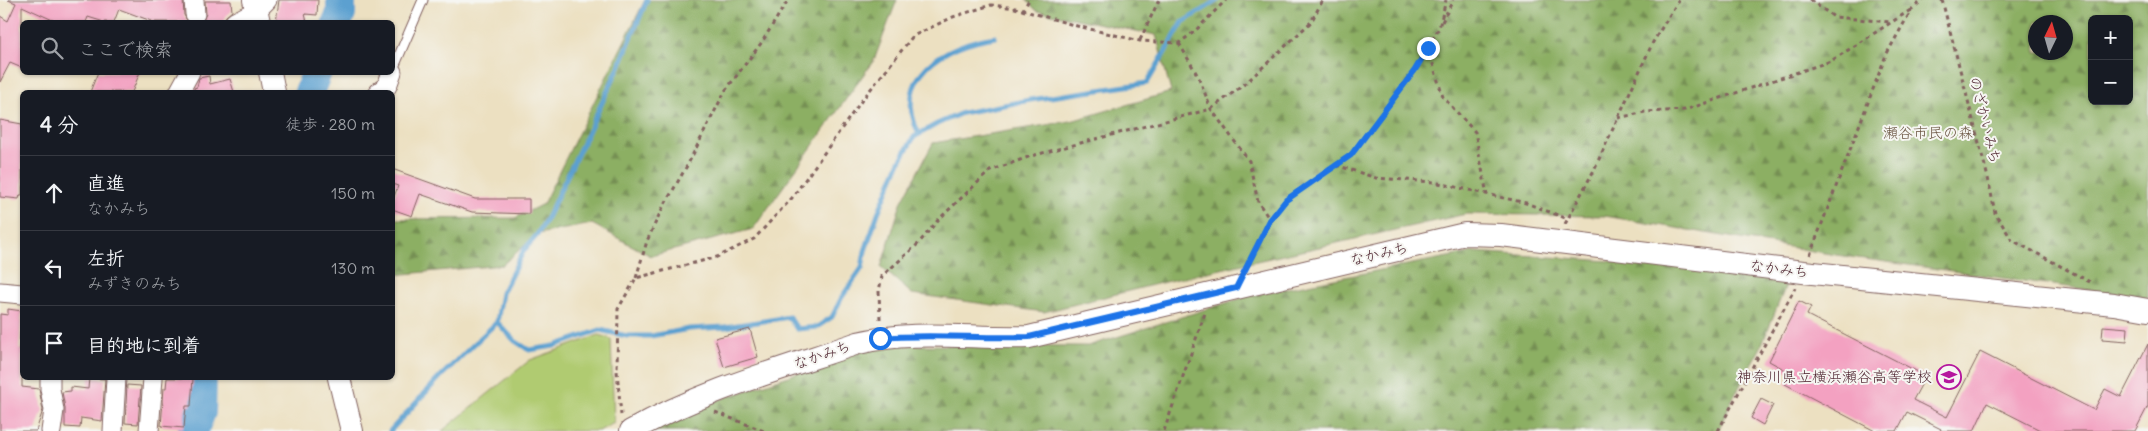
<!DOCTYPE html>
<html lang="ja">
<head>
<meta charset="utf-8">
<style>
  body { margin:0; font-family:Delius,"Klee One",sans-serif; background:#242831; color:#f1f3f6 }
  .controls { position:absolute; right:15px; top:15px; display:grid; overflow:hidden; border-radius:8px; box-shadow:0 1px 4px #0004 }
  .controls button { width:45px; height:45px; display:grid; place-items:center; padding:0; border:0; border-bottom:1px solid #363941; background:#171b24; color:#f1f3f6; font:25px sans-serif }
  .compass { position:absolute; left:2028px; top:15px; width:45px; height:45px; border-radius:50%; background:#171b24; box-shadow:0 1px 4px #0004; rotate:5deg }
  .stop { position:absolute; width:15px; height:15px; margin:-11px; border:4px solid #1a73e8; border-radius:50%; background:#fff }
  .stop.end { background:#1a73e8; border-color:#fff; box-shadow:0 1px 5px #0008 }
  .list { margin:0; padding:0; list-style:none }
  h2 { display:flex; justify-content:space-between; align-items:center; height:65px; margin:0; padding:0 20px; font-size:21px }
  h2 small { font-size:16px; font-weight:400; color:#9ea1a6 }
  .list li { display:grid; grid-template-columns:32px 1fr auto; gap:15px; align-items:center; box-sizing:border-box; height:75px; padding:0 20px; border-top:1px solid #363941 }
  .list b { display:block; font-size:19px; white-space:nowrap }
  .list p { margin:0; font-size:16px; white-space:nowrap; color:#9ea1a6 }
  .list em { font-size:16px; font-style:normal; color:#9ea1a6 }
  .icon { flex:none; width:28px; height:28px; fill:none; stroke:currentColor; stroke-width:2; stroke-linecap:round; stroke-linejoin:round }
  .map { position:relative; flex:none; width:2148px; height:431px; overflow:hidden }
  .search { position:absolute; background:#171b24; box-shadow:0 1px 4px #0004; left:20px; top:20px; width:375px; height:55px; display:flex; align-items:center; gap:12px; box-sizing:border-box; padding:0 18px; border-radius:8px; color:#9ea1a6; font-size:19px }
  .panel { position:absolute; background:#171b24; box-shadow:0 1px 4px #0004; left:20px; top:90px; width:375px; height:290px; border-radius:8px }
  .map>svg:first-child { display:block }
</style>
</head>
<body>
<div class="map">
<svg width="2148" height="431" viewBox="0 0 2148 431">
  <defs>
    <pattern id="forest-firs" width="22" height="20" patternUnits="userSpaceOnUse" patternTransform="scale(1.25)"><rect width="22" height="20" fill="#8caf63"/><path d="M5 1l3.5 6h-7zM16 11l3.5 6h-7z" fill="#748e52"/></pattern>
  </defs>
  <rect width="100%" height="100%" fill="#f6f6f2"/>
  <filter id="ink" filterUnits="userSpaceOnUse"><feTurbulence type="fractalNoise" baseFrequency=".02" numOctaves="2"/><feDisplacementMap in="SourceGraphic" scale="10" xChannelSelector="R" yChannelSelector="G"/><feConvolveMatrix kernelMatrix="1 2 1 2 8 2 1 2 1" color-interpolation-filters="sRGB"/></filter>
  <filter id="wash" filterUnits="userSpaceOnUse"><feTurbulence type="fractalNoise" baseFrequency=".0096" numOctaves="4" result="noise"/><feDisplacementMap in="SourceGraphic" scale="20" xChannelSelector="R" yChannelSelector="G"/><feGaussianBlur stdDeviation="1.12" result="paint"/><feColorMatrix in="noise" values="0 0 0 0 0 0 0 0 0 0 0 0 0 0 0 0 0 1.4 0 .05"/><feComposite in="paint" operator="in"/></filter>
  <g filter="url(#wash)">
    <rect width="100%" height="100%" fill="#ece0c1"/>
    <!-- forest -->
    <g fill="url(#forest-firs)" stroke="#6b6747" fill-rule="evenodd">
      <polygon points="645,0 897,0 874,60 753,229 651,256 592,224 538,234 502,265 393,275 392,219 515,218 543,204"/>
      <path d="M1026,0h1122v298l-312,-43 -231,-39 -139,-2 -285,64 -137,34 -132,-18 -31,-27 20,-64 32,-60 138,-22 100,-29 -15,-57 -119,-24zM2092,19h37v82h-37zM2036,22h30v30h-30z"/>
      <polygon points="1474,252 1791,273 1760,349 1730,404 1718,431 644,431 666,418 879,345 1088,346 1252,295"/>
    </g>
    <!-- pitch -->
    <polygon fill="#b0cb71" stroke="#7d754e" points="599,335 611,339 614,423 599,431 442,431 530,360"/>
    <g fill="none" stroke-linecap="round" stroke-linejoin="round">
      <!-- stream -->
      <g stroke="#5ba0d0" stroke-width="5">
        <path d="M919,134c-28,-58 25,-90 76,-97"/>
        <polyline points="497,322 515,341 529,350 554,346 600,330 627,336 651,336 689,329 725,327 789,317 797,329 817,327 832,317 842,297 862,268 865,251 878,213 900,161 914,137 937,124 962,113 1030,100 1147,83 1183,22 1218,0"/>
        <polyline points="390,431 441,376 497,322 502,293 524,250 537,235 548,216 618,69 647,0"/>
      </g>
      <!-- river -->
      <g stroke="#5ba0d0" stroke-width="30">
        <polyline points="337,22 341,14 341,0"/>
        <polyline points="309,92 317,72"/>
        <polyline points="193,431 201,412 202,378"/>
      </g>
    </g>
    <g id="blocks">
      <!-- building -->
      <g fill="#f3a1c1">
        <polygon points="8,0 183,0 184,15 188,22 154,22 119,9 114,22 104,22 88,17 86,22 57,22 22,6 22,68 10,63 0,82 0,16 8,21 16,3"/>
        <polygon points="279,0 318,0 317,15 305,14 307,22 276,22"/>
        <polygon points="205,1 231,1 232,11 226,16 224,22 202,22 206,14"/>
        <polygon points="98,72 140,72 132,92 90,92"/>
        <polygon points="209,76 210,84 230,79 234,92 195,92 194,88 197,87 199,78"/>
        <polygon points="0,120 22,124 22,195 20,195 19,199 0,197"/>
        <polygon points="392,169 475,199 529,199 529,214 472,212 420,194 412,216 392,209 392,202 398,186 392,184"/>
        <polygon points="1799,301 1811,307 1807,315 1926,376 1913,400 1947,417 1980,352 2094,410 2105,389 2121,397 2148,344 2148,406 2135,431 2042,431 1987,403 1974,431 1940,431 1941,429 1907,412 1897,431 1875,431 1785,384 1791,373 1769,361"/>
        <polygon points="8,309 22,311 19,349 22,350 22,387 39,389 43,410 36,431 0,431 0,314 8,315"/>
        <polygon points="2103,326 2128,328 2127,341 2102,339"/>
        <polygon points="750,329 758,357 724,367 715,338"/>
        <polygon points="89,378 105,379 102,421 81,418 80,428 65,427 65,408 62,392 71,391 71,387 88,389"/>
        <polygon points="167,378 193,378 191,406 186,406 184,428 161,426 164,388 166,388"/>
        <polygon points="127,385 141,386 138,424 125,423"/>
        <polygon points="1761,399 1773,405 1763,425 1751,418"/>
      </g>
    </g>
  </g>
  <g filter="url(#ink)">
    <use href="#blocks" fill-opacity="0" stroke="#836360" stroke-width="1"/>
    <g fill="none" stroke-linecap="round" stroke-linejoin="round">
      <defs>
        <polyline id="service" points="394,67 423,0"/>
        <g id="minor">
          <polyline points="194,0 195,14"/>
          <polyline points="235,22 256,11 267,0"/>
          <polyline points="179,92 190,72"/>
          <polyline points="379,92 387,86 392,72"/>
          <polyline points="0,292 22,294"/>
          <polyline points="50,378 50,389 54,410 51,431"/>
          <polyline points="113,431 116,378"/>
          <polyline points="149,431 153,378"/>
        </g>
        <g id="tertiary">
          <polyline points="254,0 259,22"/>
          <polyline points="270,72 274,92"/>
          <polyline points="339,378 352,431"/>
          <path d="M631,431c71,-40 150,-62 227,-88 56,-14 114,-4 171,-6l436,-103 36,1 302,37 311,32 34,6"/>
        </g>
      </defs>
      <!-- service casing -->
      <use href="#service" stroke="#836360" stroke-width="11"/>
      <!-- minor casing -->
      <use href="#minor" stroke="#836360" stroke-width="21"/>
      <!-- tertiary casing -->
      <use href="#tertiary" stroke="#836360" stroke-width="24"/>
      <!-- path -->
      <g stroke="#836360" stroke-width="3" stroke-dasharray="4 4" stroke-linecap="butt">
        <polyline points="1810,0 1834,17 1890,22"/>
        <polyline points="1942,0 1988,178 1995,213 2012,240 2090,282"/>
        <polyline points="1022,11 1029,0"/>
        <polyline points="1442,22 1453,0"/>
        <polyline points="1140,40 1159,0"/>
        <polyline points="1179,43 1199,78 1211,109 1249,161 1258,202 1270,220"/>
        <polyline points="1428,48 1443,97 1475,132 1487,195"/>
        <polyline points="1618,118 1645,112 1685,110 1831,61 1912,9"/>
        <polyline points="1336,165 1376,178 1434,182 1526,203 1568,219"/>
        <polyline points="1565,224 1593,172 1653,42 1679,0"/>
        <polyline points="1810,255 1886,55 1912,9 1923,0"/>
        <polyline points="1248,265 1270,220 1286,200 1351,155 1415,70 1439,28 1446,0"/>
        <polyline points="636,278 647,241 661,211 688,164 725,91 762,42 788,0"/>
        <polyline points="880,319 879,291 882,276 918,244 938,220 990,171 1031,156 1211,109 1246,83 1311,22 1323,0"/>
        <polyline points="715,412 764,431"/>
        <polyline points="621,415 617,371 618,309 636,278 717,257 754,239 792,198 862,100 913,36 953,17 991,5 1015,8 1077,26 1140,41 1179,43 1194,32 1226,0"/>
        <polyline points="1164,431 1205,313"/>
        <polyline points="1718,431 1795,288"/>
      </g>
      <!-- service -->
      <use href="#service" stroke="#fff" stroke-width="9"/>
      <!-- minor -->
      <use href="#minor" stroke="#fff" stroke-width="19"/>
      <!-- tertiary -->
      <use href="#tertiary" stroke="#fff" stroke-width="22"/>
    </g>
  </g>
  <g fill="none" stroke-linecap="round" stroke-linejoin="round" filter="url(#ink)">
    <!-- route -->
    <path stroke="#1a73e8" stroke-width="6" d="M880,338c50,-5 100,1 149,-1l207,-49 34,-68 16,-20 65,-45 64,-85 13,-22"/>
  </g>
  <!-- icons -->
  <defs>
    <symbol id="school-ring" viewBox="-11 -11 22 22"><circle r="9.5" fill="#f6f6f2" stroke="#b5179e" stroke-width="1.5"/><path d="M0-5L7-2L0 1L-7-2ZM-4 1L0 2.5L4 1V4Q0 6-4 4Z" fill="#b5179e"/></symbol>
  </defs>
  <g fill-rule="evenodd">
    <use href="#school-ring" x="1935" y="363" width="28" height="28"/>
  </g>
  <g text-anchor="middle" stroke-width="4" stroke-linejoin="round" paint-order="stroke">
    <!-- street labels -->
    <g font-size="15" fill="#4a1f2b" stroke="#f6f6f2">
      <text transform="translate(1985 120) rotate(76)" y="5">のざかいみち</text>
      <text transform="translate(1379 254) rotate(-13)" y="5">なかみち</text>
      <text transform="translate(1779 269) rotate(7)" y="5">なかみち</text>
      <text transform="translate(822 355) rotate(-19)" y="5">なかみち</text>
    </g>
    <!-- park labels -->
    <g font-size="15" fill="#695340" stroke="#f6f6f2">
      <text x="1928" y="138">瀬谷市民の森</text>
    </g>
    <!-- poi labels -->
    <g font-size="15" fill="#4a1f2b" stroke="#f6f6f2" text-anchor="end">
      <text x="1932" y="382">神奈川県立横浜瀬谷高等学校</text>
    </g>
  </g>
</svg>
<div class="controls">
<button>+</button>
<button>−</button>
</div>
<svg class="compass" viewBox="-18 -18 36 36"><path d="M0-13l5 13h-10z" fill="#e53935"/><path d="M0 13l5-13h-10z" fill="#9ea1a6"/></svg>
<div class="stop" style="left:880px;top:338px"></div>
<div class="stop end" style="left:1428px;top:48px"></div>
<div class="search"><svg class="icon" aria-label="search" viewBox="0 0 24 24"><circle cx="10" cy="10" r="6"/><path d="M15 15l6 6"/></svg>ここで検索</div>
<section class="panel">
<h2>4 分<small>徒歩 · 280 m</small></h2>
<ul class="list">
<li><svg class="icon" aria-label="ahead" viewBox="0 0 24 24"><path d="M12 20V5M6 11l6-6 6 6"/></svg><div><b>直進</b><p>なかみち</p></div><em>150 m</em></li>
<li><svg class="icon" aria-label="left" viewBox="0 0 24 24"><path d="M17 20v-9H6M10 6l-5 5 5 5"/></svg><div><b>左折</b><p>みずきのみち</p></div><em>130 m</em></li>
<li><svg class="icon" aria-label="arrive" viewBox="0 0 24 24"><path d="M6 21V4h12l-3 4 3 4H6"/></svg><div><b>目的地に到着</b></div></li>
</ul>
</section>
</div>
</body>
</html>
